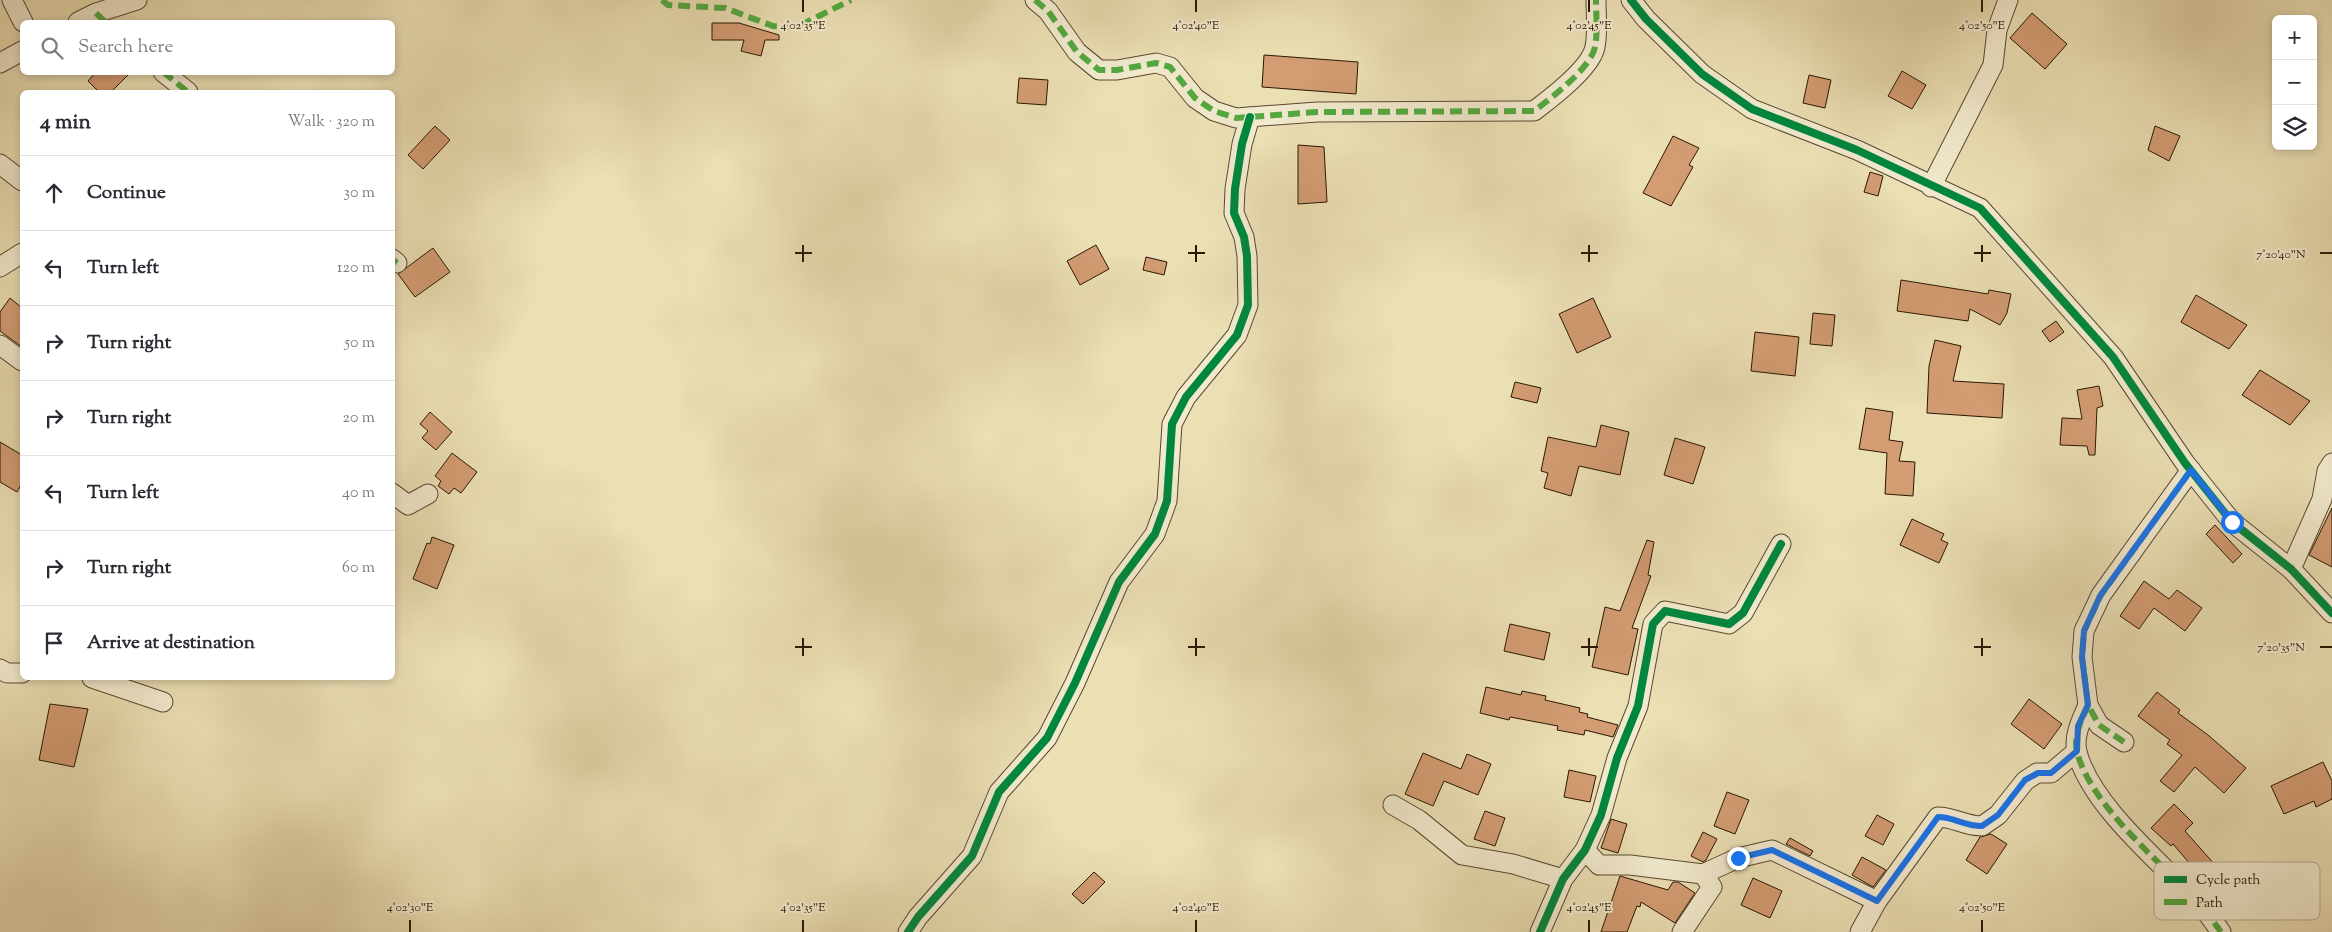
<!DOCTYPE html>
<html lang="en">
<head>
<meta charset="utf-8">
<style>
  body { margin:0; font-family:"Sorts Mill Goudy",serif; background:#f7f7f7; color:#2b2b33 }
  .controls { position:absolute; right:15px; top:15px; display:grid; overflow:hidden; border-radius:8px; box-shadow:0 2px 8px #0003 }
  .controls button { width:45px; height:45px; display:grid; place-items:center; padding:0; border:0; border-bottom:1px solid #e1e1e2; background:#fff; color:#2b2b33; font:25px sans-serif }
  .stop { position:absolute; width:15px; height:15px; margin:-11px; border:4px solid #1a73e8; border-radius:50%; background:#fff }
  .stop.end { background:#1a73e8; border-color:#fff; box-shadow:0 1px 5px #0008 }
  .list { margin:0; padding:0; list-style:none }
  h2 { display:flex; justify-content:space-between; align-items:center; height:65px; margin:0; padding:0 20px; font-size:21px }
  h2 small { font-size:16px; font-weight:400; color:#7c7c81 }
  .list li { display:grid; grid-template-columns:32px 1fr auto; gap:15px; align-items:center; box-sizing:border-box; height:75px; padding:0 20px; border-top:1px solid #e1e1e2 }
  .list b { display:block; font-size:19px; white-space:nowrap }
  .list em { font-size:16px; font-style:normal; color:#7c7c81 }
  .icon { flex:none; width:28px; height:28px; fill:none; stroke:currentColor; stroke-width:2; stroke-linecap:round; stroke-linejoin:round }
  .map { position:relative; flex:none; width:2332px; height:932px; overflow:hidden }
  .search { position:absolute; background:#fff; box-shadow:0 2px 8px #0003; left:20px; top:20px; width:375px; height:55px; display:flex; align-items:center; gap:12px; box-sizing:border-box; padding:0 18px; border-radius:8px; color:#7c7c81; font-size:19px }
  .panel { position:absolute; background:#fff; box-shadow:0 2px 8px #0003; left:20px; top:90px; width:375px; height:590px; border-radius:8px }
  .map>svg:first-child { display:block }
</style>
</head>
<body>
<div class="map">
<svg width="2332" height="932" viewBox="0 0 2332 932">
  <rect width="100%" height="100%" fill="#ebdfb4"/>
  <filter id="stains"><feTurbulence type="fractalNoise" baseFrequency=".004" numOctaves="4"/><feColorMatrix values="0 0 0 0 .2 0 0 0 0 .09 0 0 0 0 .02 0 0 0 .5 -.17"/></filter>
  <radialGradient id="worn" r=".72"><stop offset=".6" stop-color="#630" stop-opacity="0"/><stop offset="1" stop-color="#630" stop-opacity=".3"/></radialGradient>
  <!-- building -->
  <g fill="#d39c73" stroke="#291703">
    <polygon points="2032,13 2067,44 2045,69 2010,38"/>
    <polygon points="712,23 739,23 779,35 779,40 765,40 761,56 741,51 744,40 712,40"/>
    <polygon points="1264,55 1358,62 1356,94 1262,87"/>
    <polygon points="1902,71 1926,85 1912,109 1888,96"/>
    <polygon points="96,72 131,72 111,92 99,92 88,81"/>
    <polygon points="1809,75 1831,80 1825,108 1803,103"/>
    <polygon points="1019,78 1048,80 1046,105 1017,103"/>
    <polygon points="435,126 450,140 423,169 408,155"/>
    <polygon points="2155,126 2180,136 2169,161 2148,150"/>
    <polygon points="1673,136 1699,148 1689,165 1693,167 1671,206 1643,193"/>
    <polygon points="1298,145 1324,147 1327,202 1298,204"/>
    <polygon points="1870,172 1883,176 1878,196 1864,192"/>
    <polygon points="1096,245 1109,269 1080,285 1067,261"/>
    <polygon points="433,248 450,272 415,297 398,274"/>
    <polygon points="1146,257 1167,262 1164,275 1143,270"/>
    <polygon points="1901,280 1988,294 1989,290 2011,294 2007,313 2000,325 1970,309 1968,321 1897,311"/>
    <polygon points="2196,295 2247,325 2229,349 2181,322"/>
    <polygon points="10,298 22,308 22,347 0,331 0,312"/>
    <polygon points="1593,298 1611,337 1577,353 1559,314"/>
    <polygon points="1813,313 1835,315 1832,346 1810,344"/>
    <polygon points="2056,321 2064,332 2050,342 2042,331"/>
    <polygon points="1755,332 1799,337 1795,376 1751,371"/>
    <polygon points="1935,340 1961,346 1953,381 2004,384 2002,418 1927,413 1929,366"/>
    <polygon points="2260,370 2310,401 2290,425 2242,395"/>
    <polygon points="1515,382 1541,388 1537,403 1511,397"/>
    <polygon points="2099,386 2103,406 2097,408 2095,455 2089,455 2087,446 2060,445 2062,418 2082,419 2077,390"/>
    <polygon points="1866,408 1893,412 1889,440 1903,442 1899,461 1915,462 1913,496 1885,494 1887,453 1859,449"/>
    <polygon points="430,412 452,432 436,450 422,438 428,431 420,424"/>
    <polygon points="1601,425 1629,432 1620,475 1579,466 1571,496 1544,488 1548,473 1541,471 1548,437 1596,447"/>
    <polygon points="1675,438 1705,447 1693,484 1664,475"/>
    <polygon points="0,442 22,455 22,483 17,492 0,482"/>
    <polygon points="452,453 477,472 461,493 454,488 449,494 438,486 441,481 435,476"/>
    <polygon points="2332,508 2332,567 2309,555"/>
    <polygon points="1912,519 1944,534 1941,540 1948,543 1939,563 1900,545"/>
    <polygon points="2215,525 2242,554 2233,563 2206,534"/>
    <polygon points="432,537 454,545 437,589 413,579 427,543 430,544"/>
    <polygon points="1647,540 1654,542 1648,575 1651,576 1632,628 1638,629 1628,675 1592,667 1605,607 1620,611"/>
    <polygon points="2144,581 2169,599 2177,590 2202,608 2185,631 2154,608 2139,629 2120,616"/>
    <polygon points="1510,624 1550,633 1544,660 1504,651"/>
    <polygon points="1486,687 1521,695 1522,691 1546,696 1545,700 1580,708 1579,712 1588,714 1587,717 1618,725 1613,737 1585,730 1584,735 1557,730 1558,726 1510,717 1509,720 1480,713"/>
    <polygon points="2157,692 2180,710 2178,713 2208,735 2246,768 2224,793 2195,767 2174,792 2160,781 2182,755 2167,744 2170,740 2138,716"/>
    <polygon points="2029,699 2062,724 2044,749 2011,724"/>
    <polygon points="50,704 88,709 74,767 39,760"/>
    <polygon points="1423,753 1461,769 1467,754 1491,764 1478,795 1444,781 1433,806 1405,794"/>
    <polygon points="2323,762 2332,781 2332,799 2316,807 2314,801 2284,814 2271,786"/>
    <polygon points="1569,770 1596,776 1590,802 1564,797"/>
    <polygon points="1727,792 1749,800 1735,834 1714,826"/>
    <polygon points="2174,804 2193,823 2185,831 2216,866 2202,878 2173,844 2171,846 2151,828"/>
    <polygon points="1485,811 1505,818 1495,846 1474,839"/>
    <polygon points="1877,815 1894,824 1883,845 1865,836"/>
    <polygon points="1611,819 1627,824 1618,853 1601,848"/>
    <polygon points="1703,832 1717,839 1706,860 1703,862 1691,856"/>
    <polygon points="1991,834 2007,844 1987,874 1966,860 1980,837"/>
    <polygon points="1790,838 1813,851 1810,856 1786,844"/>
    <polygon points="1862,857 1886,870 1873,887 1852,875"/>
    <polygon points="1094,872 1105,882 1083,904 1072,894"/>
    <polygon points="1620,876 1668,890 1673,882 1678,882 1695,893 1675,923 1641,902 1640,907 1637,906 1627,932 1601,932"/>
    <polygon points="1753,878 1782,891 1770,918 1741,905"/>
  </g>
  <g fill="none" stroke-linecap="round" stroke-linejoin="round">
    <defs>
      <g id="minor">
        <polyline points="12,0 23,22"/>
        <path d="M1035,0l13,11 29,41 22,18h18l39,-7 14,4 25,31 19,13 22,7 81,-6 217,-1c16,-12 57,-43 61,-64 3,-15 1,-32 1,-47"/>
        <polyline points="1631,0 1646,19 1702,74 1752,109 1857,150 1980,208 2113,357 2185,463 2232,522 2291,569 2332,613"/>
        <polyline points="78,22 96,13 137,0"/>
        <polyline points="0,63 22,51"/>
        <polyline points="163,72 188,92"/>
        <polyline points="0,164 22,181"/>
        <polyline points="1931,187 1993,65 1997,30 2008,0"/>
        <polyline points="392,259 397,263"/>
        <polyline points="0,267 22,253"/>
        <polyline points="0,345 22,361"/>
        <polyline points="392,493 408,505 428,494"/>
        <polyline points="2291,569 2322,499 2327,471 2332,463"/>
        <polyline points="0,669 7,673 22,673"/>
        <polyline points="92,678 163,702"/>
        <path d="M2088,705c-6,14 -15,31 -11,47 14,53 81,108 118,147 10,10 18,22 26,33"/>
        <polyline points="2124,742 2099,725 2088,705 2082,657 2084,631 2101,595 2191,470"/>
        <polyline points="1393,805 1419,820 1462,855 1513,864 1563,879"/>
        <polyline points="1585,850 1599,865 1630,865 1703,874 1712,887 1682,932"/>
        <polyline points="1703,874 1738,858 1772,850 1877,901"/>
        <polyline points="908,932 918,917 972,856 999,792 1047,738 1075,683 1119,582 1155,534 1167,501 1172,424 1186,397 1237,335 1248,305 1247,256 1244,237 1234,213 1235,189 1242,144 1250,117"/>
        <polyline points="1540,932 1563,879 1585,850 1601,815 1617,758 1638,706 1653,624 1665,611 1729,624 1743,613 1781,544"/>
        <path d="M1860,932l17,-31 61,-84c16,0 26,9 44,9l16,-11 27,-34 12,-8h14l26,-22"/>
      </g>
    </defs>
    <!-- minor casing -->
    <use href="#minor" stroke="#5a492f" stroke-width="21"/>
    <!-- minor -->
    <use href="#minor" stroke="#f2eace" stroke-width="19"/>
    <!-- quiet -->
    <g stroke="#53a940" stroke-width="6" stroke-dasharray="12 6" stroke-linecap="butt">
      <polyline points="662,0 668,5 725,8 773,26 797,27 851,0"/>
      <path d="M1035,0l13,11 29,41 22,18h18l39,-7 14,4 25,31 19,13 22,7 81,-6 217,-1c16,-12 57,-43 61,-64 3,-15 1,-32 1,-47"/>
      <polyline points="96,13 105,22"/>
      <polyline points="163,72 188,92"/>
      <polyline points="392,259 397,263"/>
      <path d="M2088,705c-6,14 -15,31 -11,47 14,53 81,108 118,147 10,10 18,22 26,33"/>
      <polyline points="2124,742 2099,725 2088,705 2082,657 2084,631 2101,595 2191,470"/>
    </g>
    <defs>
      <g id="cycleway">
        <polyline points="1631,0 1646,19 1702,74 1752,109 1857,150 1980,208 2113,357 2185,463 2232,522 2291,569 2332,613"/>
        <polyline points="908,932 918,917 972,856 999,792 1047,738 1075,683 1119,582 1155,534 1167,501 1172,424 1186,397 1237,335 1248,305 1247,256 1244,237 1234,213 1235,189 1242,144 1250,117"/>
        <polyline points="1540,932 1563,879 1585,850 1601,815 1617,758 1638,706 1653,624 1665,611 1729,624 1743,613 1781,544"/>
      </g>
    </defs>
    <!-- cycleway casing -->
    <use href="#cycleway" stroke="#f2eace" stroke-width="11"/>
    <!-- cycleway -->
    <use href="#cycleway" stroke="#00873e" stroke-width="8"/>
  </g>
  <g fill="none" stroke-linecap="round" stroke-linejoin="round">
    <!-- route -->
    <path stroke="#1a73e8" stroke-width="6" d="M1738,858l34,-8 105,51 61,-84c16,0 26,9 44,9l16,-11 27,-35 13,-7h13l26,-22 1,-25 10,-21 -6,-48 2,-26 16,-35 91,-126 41,52"/>
  </g>
  <!-- ticks -->
  <path fill="none" stroke="#291703" stroke-width="2" d="M803,0v12M1196,0v12M1589,0v12M1982,0v12M803,245v17M1196,245v17M1589,245v17M1982,245v17M795,253h17M1188,253h17M1581,253h17M1974,253h17M2320,253h12M803,638v18M1196,638v18M1589,638v18M1982,638v18M795,647h17M1188,647h17M1581,647h17M1974,647h17M2320,647h12M410,920v12M803,920v12M1196,920v12M1589,920v12M1982,920v12"/>
  <!-- legend -->
  <rect x="2154" y="862" width="166" height="58" rx="8" fill="#f2eace" stroke="#b6ab91" stroke-width="1"/>
  <rect x="2164" y="876" width="23" height="7" fill="#00873e"/>
  <rect x="2164" y="899" width="23" height="6" fill="#53a940"/>
  <g font-size="14" fill="#291703">
    <text x="2196" y="884">Cycle path</text>
    <text x="2196" y="907">Path</text>
  </g>
  <g font-size="12" text-anchor="middle" fill="#291703" stroke="#f2eace" stroke-width="4" stroke-linejoin="round" paint-order="stroke">
    <text x="803" y="29">4°02'35"E</text>
    <text x="1196" y="29">4°02'40"E</text>
    <text x="1589" y="29">4°02'45"E</text>
    <text x="1982" y="29">4°02'50"E</text>
    <text x="2281" y="258">7°20'40"N</text>
    <text x="2281" y="651">7°20'35"N</text>
    <text x="410" y="911">4°02'30"E</text>
    <text x="803" y="911">4°02'35"E</text>
    <text x="1196" y="911">4°02'40"E</text>
    <text x="1589" y="911">4°02'45"E</text>
    <text x="1982" y="911">4°02'50"E</text>
  </g>
  <rect width="100%" height="100%" filter="url(#stains)"/>
  <rect width="100%" height="100%" fill="url(#worn)"/>
</svg>
<div class="controls">
<button>+</button>
<button>−</button>
<button><svg class="icon" aria-label="layers" viewBox="0 0 24 24"><path d="M12 4l9 5-9 5-9-5zM3 14l9 5 9-5"/></svg></button>
</div>
<div class="stop" style="left:2232px;top:522px"></div>
<div class="stop end" style="left:1738px;top:858px"></div>
<div class="search"><svg class="icon" aria-label="search" viewBox="0 0 24 24"><circle cx="10" cy="10" r="6"/><path d="M15 15l6 6"/></svg>Search here</div>
<section class="panel">
<h2>4 min<small>Walk · 320 m</small></h2>
<ul class="list">
<li><svg class="icon" aria-label="ahead" viewBox="0 0 24 24"><path d="M12 20V5M6 11l6-6 6 6"/></svg><div><b>Continue</b></div><em>30 m</em></li>
<li><svg class="icon" aria-label="left" viewBox="0 0 24 24"><path d="M17 20v-9H6M10 6l-5 5 5 5"/></svg><div><b>Turn left</b></div><em>120 m</em></li>
<li><svg class="icon" aria-label="right" viewBox="0 0 24 24"><path d="M7 20v-9h11M14 6l5 5-5 5"/></svg><div><b>Turn right</b></div><em>50 m</em></li>
<li><svg class="icon" aria-label="right" viewBox="0 0 24 24"><path d="M7 20v-9h11M14 6l5 5-5 5"/></svg><div><b>Turn right</b></div><em>20 m</em></li>
<li><svg class="icon" aria-label="left" viewBox="0 0 24 24"><path d="M17 20v-9H6M10 6l-5 5 5 5"/></svg><div><b>Turn left</b></div><em>40 m</em></li>
<li><svg class="icon" aria-label="right" viewBox="0 0 24 24"><path d="M7 20v-9h11M14 6l5 5-5 5"/></svg><div><b>Turn right</b></div><em>60 m</em></li>
<li><svg class="icon" aria-label="arrive" viewBox="0 0 24 24"><path d="M6 21V4h12l-3 4 3 4H6"/></svg><div><b>Arrive at destination</b></div></li>
</ul>
</section>
</div>
</body>
</html>
